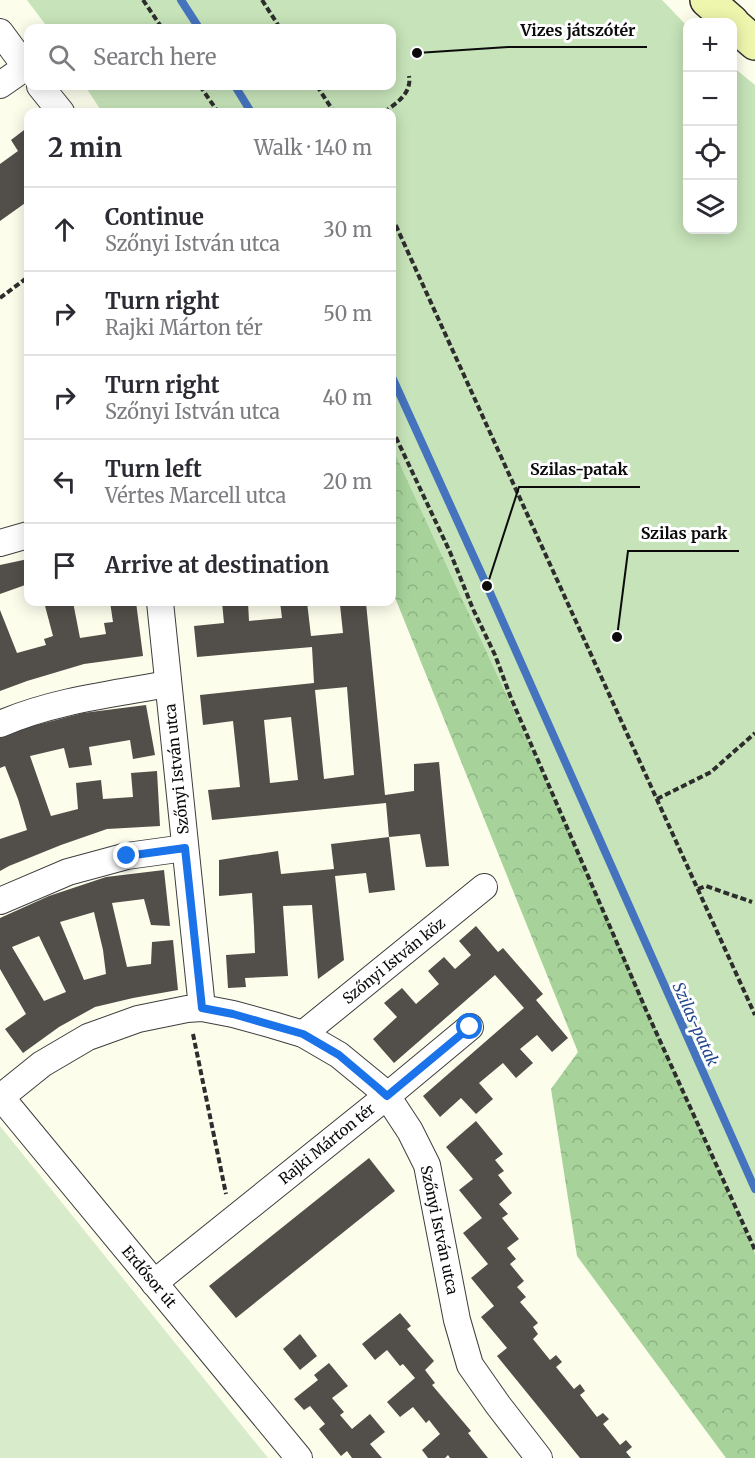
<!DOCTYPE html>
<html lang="en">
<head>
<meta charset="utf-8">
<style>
  body { margin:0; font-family:Merriweather,serif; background:#f2f2f3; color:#2b2b33 }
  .controls { position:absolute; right:18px; top:18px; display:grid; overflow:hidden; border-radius:12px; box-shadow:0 3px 15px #0003 }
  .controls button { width:54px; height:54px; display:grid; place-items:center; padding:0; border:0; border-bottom:2px solid #e1e1e2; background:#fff; color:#2b2b33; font:30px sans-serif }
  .stop { position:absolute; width:18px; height:18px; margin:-14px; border:4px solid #1a73e8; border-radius:50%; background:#fff }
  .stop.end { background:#1a73e8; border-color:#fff; box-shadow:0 2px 6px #0008 }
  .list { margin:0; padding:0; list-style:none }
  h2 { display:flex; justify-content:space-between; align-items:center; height:78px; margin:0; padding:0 24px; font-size:26px }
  h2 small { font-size:20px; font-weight:400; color:#7c7c81 }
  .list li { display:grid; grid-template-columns:39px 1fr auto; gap:18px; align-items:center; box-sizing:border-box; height:84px; padding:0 24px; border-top:2px solid #e1e1e2 }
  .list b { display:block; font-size:22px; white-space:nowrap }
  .list p { margin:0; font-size:20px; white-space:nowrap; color:#7c7c81 }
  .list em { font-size:20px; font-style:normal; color:#7c7c81 }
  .icon { flex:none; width:33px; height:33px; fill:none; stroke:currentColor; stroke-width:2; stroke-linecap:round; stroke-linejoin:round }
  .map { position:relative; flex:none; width:755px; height:1458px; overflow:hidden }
  .search { position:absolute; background:#fff; box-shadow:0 3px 15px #0003; left:24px; top:24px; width:372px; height:66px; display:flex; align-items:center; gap:15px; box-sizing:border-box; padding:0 21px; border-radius:12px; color:#7c7c81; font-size:22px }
  .panel { position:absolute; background:#fff; box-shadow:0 3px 15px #0003; left:24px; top:108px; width:372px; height:498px; border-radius:12px }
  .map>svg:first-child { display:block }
</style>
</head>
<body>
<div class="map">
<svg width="755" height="1458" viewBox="0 0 755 1458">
  <defs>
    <pattern id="forest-crowns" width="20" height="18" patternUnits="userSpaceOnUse" patternTransform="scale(1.5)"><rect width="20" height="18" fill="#a7d29a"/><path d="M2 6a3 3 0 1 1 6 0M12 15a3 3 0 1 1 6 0" fill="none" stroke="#8eb383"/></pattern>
  </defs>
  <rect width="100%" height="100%" fill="#fcfdeb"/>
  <!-- grass -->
  <polygon fill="#c6e3b9" points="27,0 662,0 687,26 688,230 732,230 733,67 755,85 755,1254 567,826 392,447 392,112 102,112 85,86 392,86 392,28 48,28"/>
  <!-- forest -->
  <polygon fill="url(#forest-crowns)" points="392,447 567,826 755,1254 755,1458 726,1458 577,1256 551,1089 578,1052 392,590"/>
  <!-- pitch -->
  <polygon fill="#d8ebca" points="0,1126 268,1458 0,1458"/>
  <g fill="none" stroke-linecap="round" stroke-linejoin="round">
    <!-- stream -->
    <g stroke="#4573bd" stroke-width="8">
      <polyline points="181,0 199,28"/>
      <polyline points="235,86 251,112"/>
      <polyline points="392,377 487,586 755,1189"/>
    </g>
  </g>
  <!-- building -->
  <g fill="#524e49" fill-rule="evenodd">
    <polygon points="28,127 28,201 0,221 0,164 18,151 11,140"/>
    <polygon points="28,559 28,584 0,594 0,565"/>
    <polygon points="44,602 73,602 80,638 106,634 104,623 113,622 110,602 136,602 143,656 84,664 27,681 0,691 0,610 17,653 46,645 44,639 53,636"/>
    <path d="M222,602h26l1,19 33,-3 -2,-16h27l4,34 32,-3 -3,-28 26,-2 19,192 29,-4v-27l25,-2 10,104 -23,1 -6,-33 -31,3 -3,-34 -174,17 -4,-30 32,-3 -7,-66 -30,4 -3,-30 114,-12 -2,-36 -115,10 -3,-31 30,-3zM347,687l7,88 -30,4 -9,-89zM291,717l7,63 -28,3 -6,-63z"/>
    <polygon points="146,705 155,755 133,759 130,740 89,747 92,765 69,768 64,748 30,756 51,816 78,809 76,783 101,780 103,799 133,797 131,773 157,771 160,826 107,829 61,845 9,866 0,871 0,839 27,830 18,799 5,766 0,768 0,738 21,729 83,713"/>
    <polygon points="389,837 395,890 369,893 366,873 335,876 344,960 318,979 312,905 283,906 288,976 245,978 246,987 228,988 226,955 255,953 254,927 252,893 219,896 219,860 278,851 281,874 334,869 331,844"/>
    <path d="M164,870l6,56 -19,-1 -7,-26 -32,4 15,64 24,-3 1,-22 21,-2 5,50 -45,8 -38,9 -36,20 -36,26 -18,-24 21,-15 -26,-45v-51l49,-22 57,-19zM94,912l9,38 3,24 -22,6 -24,-58zM39,936l27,56 -22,9 -32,-54z"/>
    <polygon points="476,926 498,952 503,948 543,994 536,1000 568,1038 552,1052 537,1035 520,1049 533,1063 516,1078 503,1063 479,1083 493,1099 476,1114 461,1098 440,1117 423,1096 524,1008 495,975 394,1063 373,1039 397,1017 384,1003 402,988 416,1004 439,984 428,971 444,957 455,969 471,955 459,941"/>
    <polygon points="476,1121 503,1154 495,1160 504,1171 498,1175 512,1193 499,1204 508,1214 502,1218 519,1239 507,1248 516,1259 510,1264 524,1281 517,1287 526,1297 520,1302 538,1323 533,1327 538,1334 533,1339 550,1360 556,1355 562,1362 556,1367 574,1389 580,1384 585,1391 580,1395 597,1417 603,1413 609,1419 603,1424 620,1445 626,1440 632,1447 626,1452 631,1458 580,1458 497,1356 507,1348 481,1317 494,1306 471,1278 488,1264 463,1233 482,1218 459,1190 473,1179 446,1147"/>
    <polygon points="369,1158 395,1191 236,1318 209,1286"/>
    <polygon points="400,1313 411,1326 407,1329 434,1361 425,1370 435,1383 432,1385 471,1431 468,1433 488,1458 450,1458 448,1455 445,1458 428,1458 422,1450 440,1434 429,1420 426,1423 413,1407 400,1417 387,1402 415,1378 403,1364 400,1366 387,1350 375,1360 362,1344"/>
    <polygon points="300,1334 317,1356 300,1370 283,1349"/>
    <polygon points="329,1363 348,1386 332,1398 344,1412 340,1415 352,1429 370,1414 385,1432 370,1444 382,1458 352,1458 347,1451 341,1456 319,1429 325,1424 310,1406 304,1410 294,1399 318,1380 314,1375"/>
  </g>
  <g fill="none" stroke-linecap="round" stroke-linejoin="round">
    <defs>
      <g id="street">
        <polyline points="0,32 28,70"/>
        <polyline points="0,85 26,67"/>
        <polyline points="40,86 61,112"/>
        <polyline points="0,543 28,535"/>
        <polyline points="160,602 202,1008"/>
        <path d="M0,724c53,-23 112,-30 168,-40"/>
        <polyline points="0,901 68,872 127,856 185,848"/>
        <polyline points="303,1034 484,887"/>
        <polyline points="0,1096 299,1458"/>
        <polyline points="1,1097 42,1064 88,1037 138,1019 187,1009 202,1008 233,1014 273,1025 303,1034 339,1055 378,1087 387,1096 410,1131 427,1165 457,1320 470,1365 498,1405 539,1458"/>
        <polyline points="154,1283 387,1096 470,1027"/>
      </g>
      <g id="secondary">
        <polyline points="707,0 732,22"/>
        <polyline points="732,23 755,43"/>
      </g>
    </defs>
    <!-- street casing -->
    <use href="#street" stroke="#3e3e3e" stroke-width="28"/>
    <!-- secondary casing -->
    <use href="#secondary" stroke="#2d2d2d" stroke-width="36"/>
    <!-- path -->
    <g stroke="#2d2d2d" stroke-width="4" stroke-dasharray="6 3" stroke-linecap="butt">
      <polyline points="143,0 162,28"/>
      <polyline points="262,0 280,28"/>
      <polyline points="200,86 218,112"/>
      <polyline points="317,86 334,112"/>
      <path d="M384,112c13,-9 28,-19 25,-36"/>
      <polyline points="392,217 755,1015"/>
      <polyline points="0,298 28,277"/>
      <polyline points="392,429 450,552 473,609 495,655 511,698 646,1010 755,1250"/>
      <polyline points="657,799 711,772 755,733"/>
      <polyline points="698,889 706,886 752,902"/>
      <polyline points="193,1034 226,1194"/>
    </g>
    <!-- street -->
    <use href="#street" stroke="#fff" stroke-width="26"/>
    <!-- secondary -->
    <use href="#secondary" stroke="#eef6ad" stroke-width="33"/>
  </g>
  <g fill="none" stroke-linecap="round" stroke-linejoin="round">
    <!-- route -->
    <polyline stroke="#1a73e8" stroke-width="8" points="127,856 185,848 202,1008 233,1014 303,1034 339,1055 378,1088 387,1096 470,1027"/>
  </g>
  <g text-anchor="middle" stroke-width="6" stroke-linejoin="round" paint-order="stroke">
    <!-- street labels -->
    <g font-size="15" fill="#0b0b0b" stroke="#fff">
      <text transform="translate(177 769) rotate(-96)" y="5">Szőnyi István utca</text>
      <text transform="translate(394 961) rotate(-39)" y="5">Szőnyi István köz</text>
      <text transform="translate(327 1144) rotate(-39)" y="5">Rajki Márton tér</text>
      <text transform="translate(439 1230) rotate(78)" y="5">Szőnyi István utca</text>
      <text transform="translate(149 1277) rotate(50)" y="5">Erdősor út</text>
    </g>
    <!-- water labels -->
    <g font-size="16" font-style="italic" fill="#23488e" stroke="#fff">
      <text transform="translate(696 1024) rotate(66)" y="6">Szilas-patak</text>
    </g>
  </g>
  <!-- callouts -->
  <path fill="none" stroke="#0b0b0b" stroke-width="2" d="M417 53L508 47H647M487 586L519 487H640M617 637L628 551H739"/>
  <g fill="#0b0b0b" stroke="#fff" stroke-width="2">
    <circle cx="417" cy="53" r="6"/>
    <circle cx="487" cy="586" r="6"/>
    <circle cx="617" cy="637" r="6"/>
  </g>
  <g font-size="16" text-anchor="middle" font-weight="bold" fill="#0b0b0b" stroke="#fff" stroke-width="6" stroke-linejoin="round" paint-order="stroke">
    <text x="578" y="36">Vizes játszótér</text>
    <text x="579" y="475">Szilas-patak</text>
    <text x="684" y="539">Szilas park</text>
  </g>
</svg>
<div class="controls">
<button>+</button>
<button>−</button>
<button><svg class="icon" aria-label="locate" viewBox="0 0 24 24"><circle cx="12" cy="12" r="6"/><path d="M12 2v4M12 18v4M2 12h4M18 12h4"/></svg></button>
<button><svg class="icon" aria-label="layers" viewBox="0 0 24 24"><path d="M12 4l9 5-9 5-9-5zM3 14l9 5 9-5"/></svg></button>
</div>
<div class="stop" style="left:470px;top:1027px"></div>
<div class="stop end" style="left:127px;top:856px"></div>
<div class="search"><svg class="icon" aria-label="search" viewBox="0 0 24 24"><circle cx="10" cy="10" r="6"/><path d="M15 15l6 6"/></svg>Search here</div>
<section class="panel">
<h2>2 min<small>Walk · 140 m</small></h2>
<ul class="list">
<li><svg class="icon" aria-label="ahead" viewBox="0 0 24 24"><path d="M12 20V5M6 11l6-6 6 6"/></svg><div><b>Continue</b><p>Szőnyi István utca</p></div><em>30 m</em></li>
<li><svg class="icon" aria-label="right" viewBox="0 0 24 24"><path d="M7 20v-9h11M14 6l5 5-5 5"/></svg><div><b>Turn right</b><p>Rajki Márton tér</p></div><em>50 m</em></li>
<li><svg class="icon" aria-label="right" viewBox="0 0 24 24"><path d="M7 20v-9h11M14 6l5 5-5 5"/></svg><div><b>Turn right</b><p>Szőnyi István utca</p></div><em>40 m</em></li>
<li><svg class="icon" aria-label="left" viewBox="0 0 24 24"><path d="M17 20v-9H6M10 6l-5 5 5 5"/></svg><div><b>Turn left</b><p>Vértes Marcell utca</p></div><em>20 m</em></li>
<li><svg class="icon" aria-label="arrive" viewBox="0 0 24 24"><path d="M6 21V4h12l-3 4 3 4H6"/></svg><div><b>Arrive at destination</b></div></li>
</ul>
</section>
</div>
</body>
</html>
